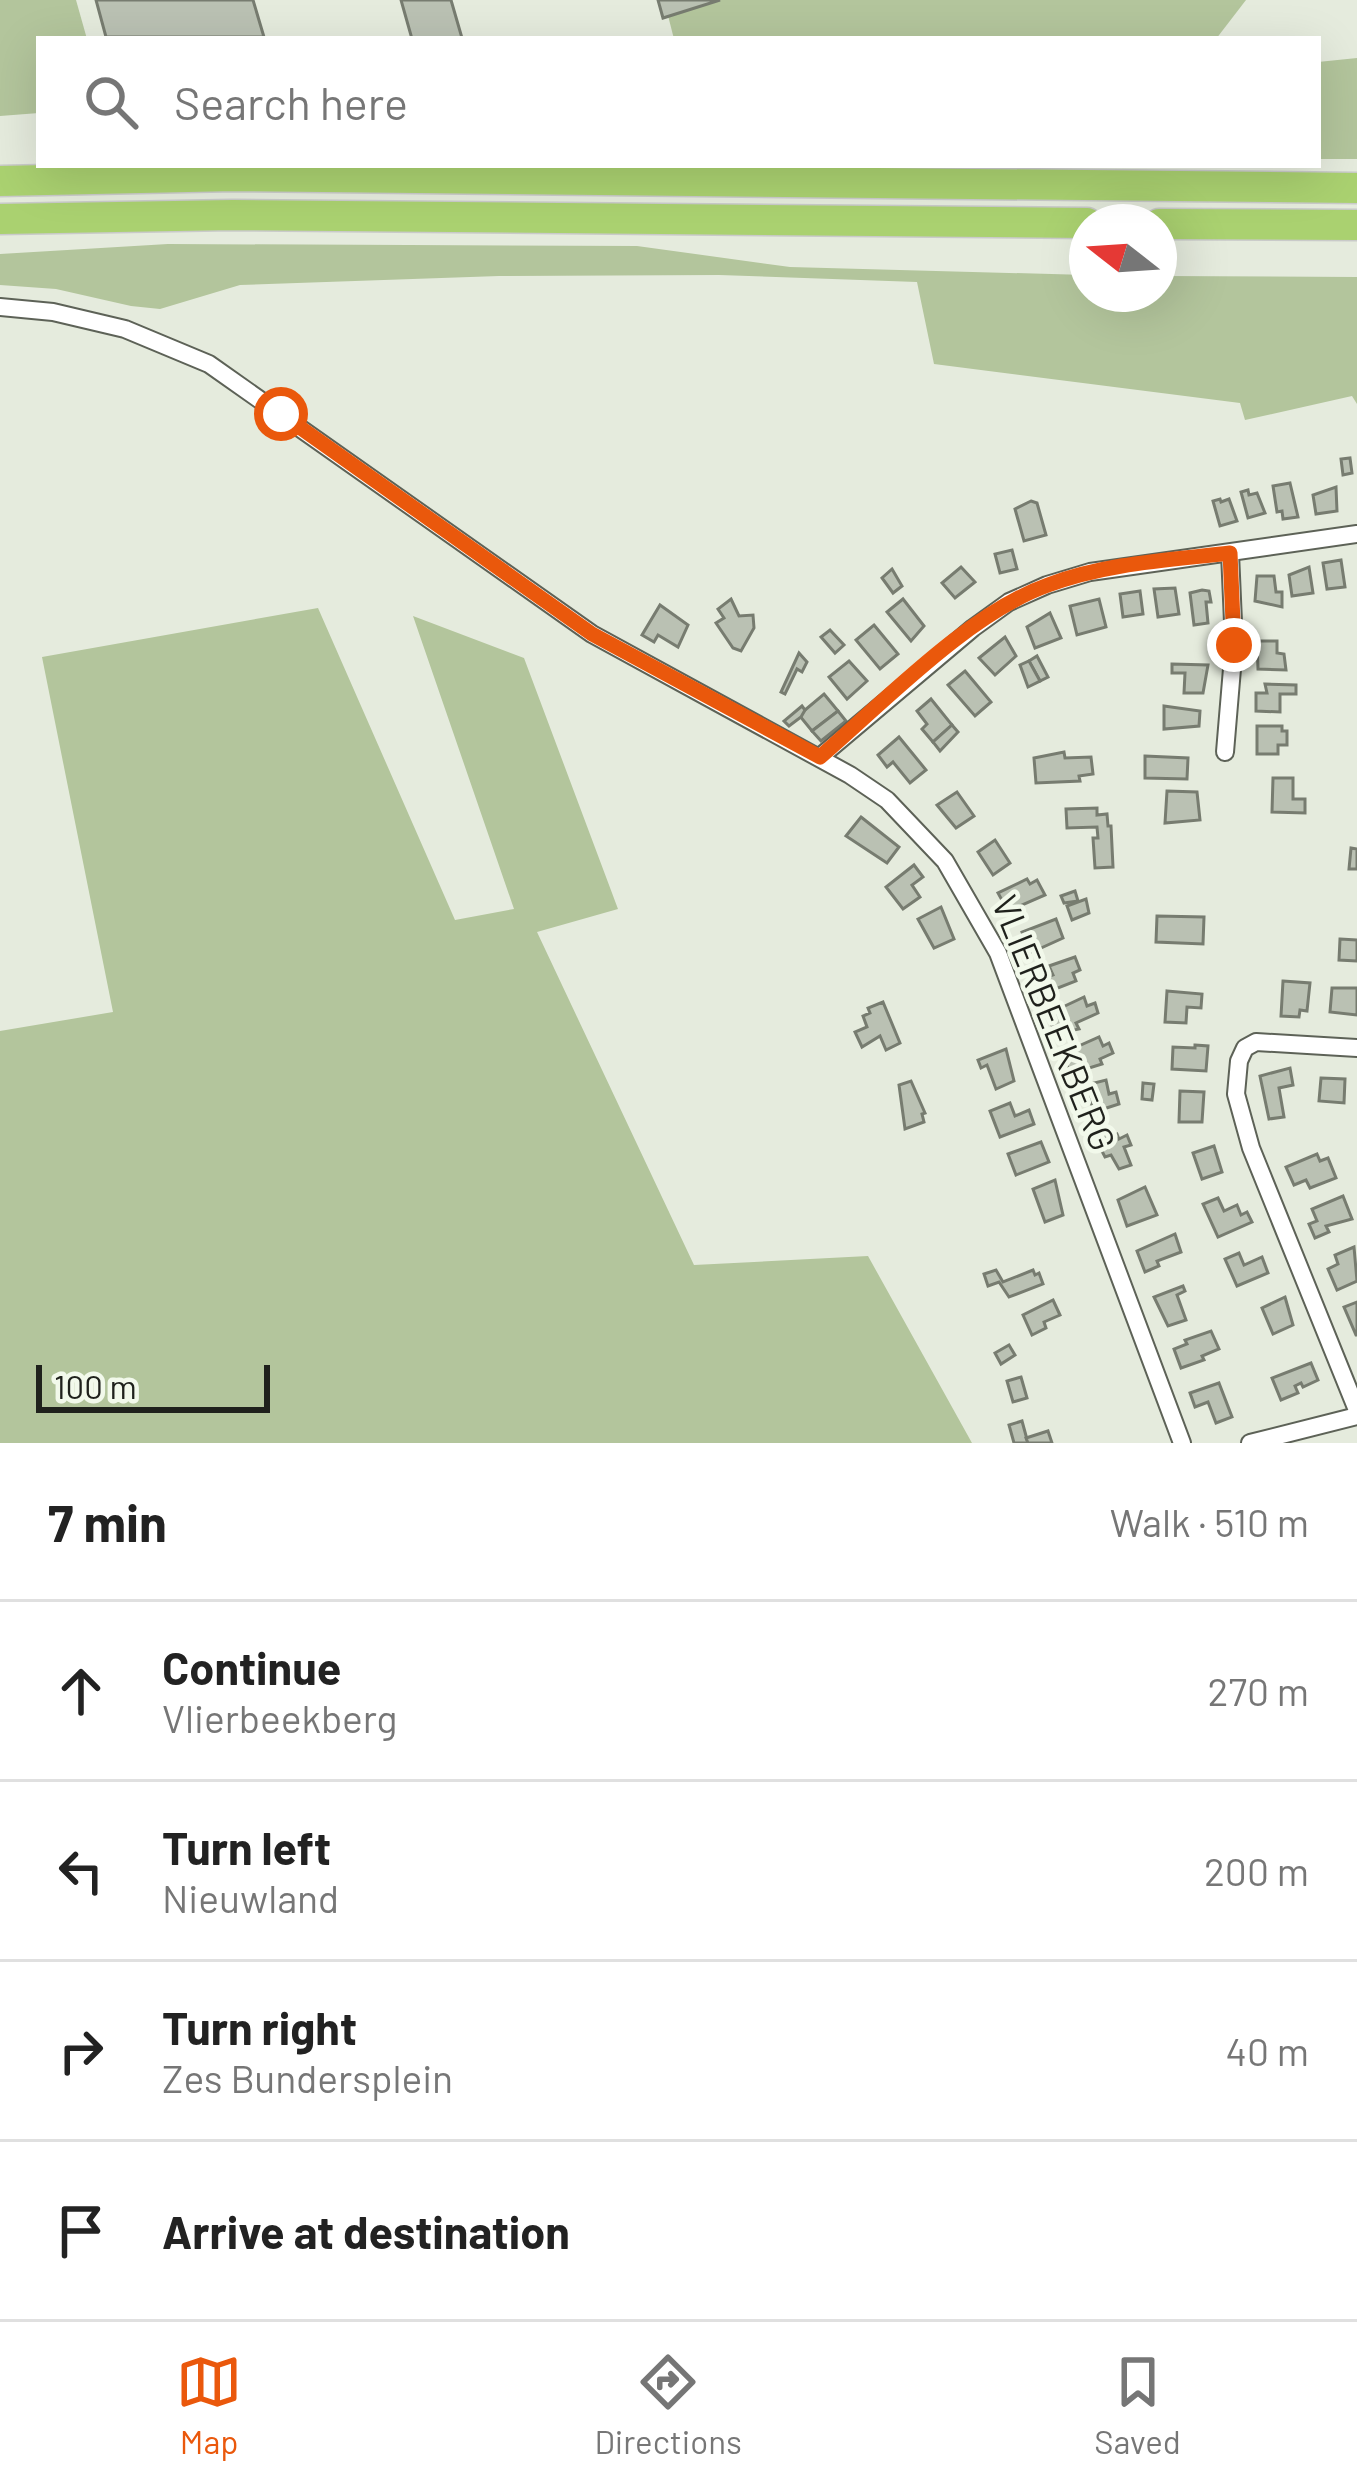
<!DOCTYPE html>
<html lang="en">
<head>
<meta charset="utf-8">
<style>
  body { margin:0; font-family:Barlow,sans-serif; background:#f6f6f6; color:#222 }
  .compass { position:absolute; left:1069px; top:204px; width:108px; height:108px; border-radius:50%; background:#fff; box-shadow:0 12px 48px #0002; rotate:287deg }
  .scale { position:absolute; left:36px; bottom:30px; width:234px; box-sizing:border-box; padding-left:12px; border:6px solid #1f211c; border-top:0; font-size:33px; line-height:42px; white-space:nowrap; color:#1f211c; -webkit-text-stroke:9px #f2f9eb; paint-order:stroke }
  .stop { position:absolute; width:36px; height:36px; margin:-27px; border:9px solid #ea580c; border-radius:50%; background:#fff }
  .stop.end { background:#ea580c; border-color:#fff; box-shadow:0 3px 12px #0008 }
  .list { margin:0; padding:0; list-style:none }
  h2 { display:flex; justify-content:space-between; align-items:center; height:156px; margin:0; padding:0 48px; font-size:51px }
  h2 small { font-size:39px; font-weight:400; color:#767676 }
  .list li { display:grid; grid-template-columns:78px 1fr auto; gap:36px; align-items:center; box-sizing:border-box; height:180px; padding:0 48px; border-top:3px solid #e0e0e0 }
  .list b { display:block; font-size:45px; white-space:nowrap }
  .list p { margin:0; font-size:39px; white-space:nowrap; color:#767676 }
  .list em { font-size:39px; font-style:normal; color:#767676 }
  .icon { flex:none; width:66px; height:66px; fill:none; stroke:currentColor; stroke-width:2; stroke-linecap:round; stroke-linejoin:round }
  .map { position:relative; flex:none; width:1357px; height:1443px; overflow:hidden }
  .search { position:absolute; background:#fff; box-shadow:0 12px 48px #0002; left:36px; right:36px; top:36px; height:132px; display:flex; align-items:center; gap:30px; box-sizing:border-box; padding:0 42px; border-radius:0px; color:#767676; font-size:45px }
  .sheet { height:876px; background:#fff }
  nav { display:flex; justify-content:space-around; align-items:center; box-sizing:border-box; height:168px; border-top:3px solid #e0e0e0; background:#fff; font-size:33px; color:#767676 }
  nav a { display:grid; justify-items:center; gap:6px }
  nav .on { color:#ea580c }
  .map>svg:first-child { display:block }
</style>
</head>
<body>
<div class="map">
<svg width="1357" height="1443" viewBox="0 0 1357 1443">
  <rect width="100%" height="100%" fill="#e5ebdd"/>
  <!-- green -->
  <g fill="#b3c59c">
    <polygon points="0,0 76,0 87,39 39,39 39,113 0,116"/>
    <polygon points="664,0 1246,0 1216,39 674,39"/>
    <polygon points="1357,58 1357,159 1318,159 1318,62"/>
    <polygon points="168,244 637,246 790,267 1087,275 1087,294 1159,294 1159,276 1357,277 1357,404 1352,396 1245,420 1240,403 934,364 917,282 719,275 499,276 240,285 160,309 131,306 56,289 0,285 0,254"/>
    <polygon points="318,608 455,920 514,909 413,616 524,658 618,909 537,932 694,1265 868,1256 972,1443 0,1443 0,1031 113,1012 42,657"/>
  </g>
  <!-- building -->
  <g fill="#bac1b3" stroke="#777c70" stroke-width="3">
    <polygon points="96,0 253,0 264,37 106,37"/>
    <polygon points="401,0 451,0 462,38 412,39"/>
    <polygon points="658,0 720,0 663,18"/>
    <polygon points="1350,458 1352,473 1343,475 1341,459"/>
    <polygon points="1290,483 1298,517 1283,519 1282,511 1277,512 1273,486"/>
    <polygon points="1336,487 1337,511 1316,514 1313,495"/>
    <polygon points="1248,490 1249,495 1257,493 1265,513 1248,518 1241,492"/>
    <polygon points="1220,499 1221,502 1229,499 1237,521 1220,526 1213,501"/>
    <polygon points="1031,501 1037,503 1046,535 1024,541 1015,509"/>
    <polygon points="1012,550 1017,569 1000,573 995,554"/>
    <polygon points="1341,560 1345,587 1327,589 1323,563"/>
    <polygon points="961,567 975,582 955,598 942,583"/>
    <polygon points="1309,567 1313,593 1292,596 1289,575"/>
    <polygon points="892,569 902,586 893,593 882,578"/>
    <polygon points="1257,576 1274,576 1276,592 1282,592 1282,607 1255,601"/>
    <polygon points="1175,588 1179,614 1158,617 1154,589"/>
    <polygon points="1202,590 1209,591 1211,602 1206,602 1208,623 1194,625 1190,593"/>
    <polygon points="1140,591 1143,614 1123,617 1120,594"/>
    <polygon points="731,599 739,616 753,615 754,628 741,651 733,648 716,623 724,618 718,609"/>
    <polygon points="903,599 924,626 911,641 887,612"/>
    <polygon points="1099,599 1106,627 1077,635 1070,606"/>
    <polygon points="660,605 688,625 678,647 658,635 654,642 642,635"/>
    <polygon points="1050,613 1061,638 1035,648 1027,627"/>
    <polygon points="874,625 898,654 880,669 856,640"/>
    <polygon points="830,630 844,645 835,653 821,637"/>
    <polygon points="1005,637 1016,656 995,675 979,658"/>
    <polygon points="1257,641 1277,641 1277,653 1284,654 1286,670 1258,669"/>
    <polygon points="799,653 807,662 802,672 797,669 785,694 781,692"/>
    <polygon points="1037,656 1048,677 1040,681 1029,661"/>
    <polygon points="849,661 867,681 847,699 829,677"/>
    <polygon points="1029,661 1040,681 1028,687 1020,665"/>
    <polygon points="1172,664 1208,665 1203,693 1184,693 1185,673 1172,673"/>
    <polygon points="965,671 991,702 975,716 948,685"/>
    <polygon points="1265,684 1296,685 1296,694 1280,694 1280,712 1256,711 1256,693 1267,693"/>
    <polygon points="824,694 838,711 812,731 799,715"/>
    <polygon points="931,699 952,725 933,742 922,729 927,724 917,711"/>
    <polygon points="802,706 805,710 801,717 789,726 784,721"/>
    <polygon points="1164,706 1200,711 1199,726 1164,729"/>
    <polygon points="838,711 846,721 821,741 812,731"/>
    <polygon points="952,725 958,732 940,751 933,742"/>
    <polygon points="1257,726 1282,726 1282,731 1287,731 1287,745 1278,745 1278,754 1257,754"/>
    <polygon points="899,737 926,770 910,783 893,762 887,767 878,755"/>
    <polygon points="1064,752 1065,758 1091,757 1093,774 1079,776 1080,781 1036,783 1034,758"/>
    <polygon points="1145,756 1188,758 1187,779 1145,778"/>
    <polygon points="1273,778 1293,778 1293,799 1305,799 1305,813 1272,812"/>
    <polygon points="1167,791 1197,792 1200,820 1165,823"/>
    <polygon points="957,792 974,816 956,828 937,805"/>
    <polygon points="1097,808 1097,815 1107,814 1108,826 1111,826 1113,867 1095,868 1093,838 1098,838 1097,827 1067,828 1066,809"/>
    <polygon points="861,817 899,847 887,863 846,836"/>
    <polygon points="995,840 1010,863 993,875 978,852"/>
    <polygon points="1351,848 1357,849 1357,869 1349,869"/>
    <polygon points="914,865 923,877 912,885 920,897 903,909 886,887"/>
    <polygon points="1027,879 1030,884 1037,880 1045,895 1008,911 998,893"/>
    <polygon points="1075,891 1078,901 1064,903 1061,896"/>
    <polygon points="1086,899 1089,913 1072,920 1067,906"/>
    <polygon points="941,907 954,939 934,948 918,919"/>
    <polygon points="1157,916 1204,917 1203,944 1156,942"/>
    <polygon points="1056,919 1063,938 1030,953 1022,932"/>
    <polygon points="1340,939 1357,940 1357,961 1339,960"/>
    <polygon points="1075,957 1080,970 1073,973 1076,981 1045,993 1040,980 1053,975 1049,966"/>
    <polygon points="1283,981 1310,983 1307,1011 1300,1010 1299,1017 1281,1016"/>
    <polygon points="1332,988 1357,988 1357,1015 1330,1012"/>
    <polygon points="1167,991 1202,994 1201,1008 1187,1007 1186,1023 1165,1022"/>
    <polygon points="1084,997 1087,1006 1095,1003 1098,1013 1076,1023 1079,1029 1055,1034 1048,1014"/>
    <polygon points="883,1002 900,1043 886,1050 880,1036 862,1047 855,1032 867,1027 863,1016 870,1013 868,1008"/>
    <polygon points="1099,1037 1103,1046 1109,1043 1113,1053 1100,1059 1102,1064 1070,1074 1063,1053"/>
    <polygon points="1195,1045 1208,1046 1206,1071 1172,1069 1173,1047 1195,1048"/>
    <polygon points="1006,1049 1014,1081 996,1089 987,1065 981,1068 978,1060"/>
    <polygon points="1290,1068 1293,1085 1279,1088 1284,1117 1269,1119 1260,1076"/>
    <polygon points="1321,1078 1345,1079 1344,1103 1319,1101"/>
    <polygon points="1106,1080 1109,1094 1116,1092 1119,1104 1094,1112 1086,1085"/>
    <polygon points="911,1081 925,1113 922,1114 924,1122 905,1129 899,1085"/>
    <polygon points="1143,1083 1154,1084 1152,1100 1142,1099"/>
    <polygon points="1180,1091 1204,1092 1202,1122 1179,1122"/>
    <polygon points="1010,1103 1015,1116 1029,1110 1034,1124 1000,1137 990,1111"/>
    <polygon points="1100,1132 1109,1132 1111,1137 1117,1134 1119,1139 1127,1135 1131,1145 1124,1147 1131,1165 1119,1169 1111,1155 1105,1157 1093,1134"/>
    <polygon points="1041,1142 1049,1162 1016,1175 1008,1154"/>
    <polygon points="1214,1146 1222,1172 1202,1179 1193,1153"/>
    <polygon points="1317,1154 1320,1161 1328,1158 1336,1178 1310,1188 1306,1180 1294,1185 1286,1167"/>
    <polygon points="1055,1180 1063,1215 1045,1222 1033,1189"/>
    <polygon points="1145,1187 1157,1215 1127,1226 1118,1200"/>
    <polygon points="1343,1196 1352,1219 1326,1226 1329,1232 1315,1238 1309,1224 1317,1221 1312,1209"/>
    <polygon points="1218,1198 1224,1211 1237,1205 1241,1215 1247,1212 1252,1222 1218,1237 1203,1204"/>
    <polygon points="1175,1234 1181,1252 1157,1261 1159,1266 1145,1272 1137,1251"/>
    <polygon points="1354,1247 1357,1281 1337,1290 1328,1269 1338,1264 1335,1255"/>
    <polygon points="1239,1253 1244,1265 1262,1257 1268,1273 1237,1286 1225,1259"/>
    <polygon points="996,1270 1003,1282 1033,1270 1035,1275 1039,1273 1043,1284 1009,1297 999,1282 988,1286 984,1274"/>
    <polygon points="1183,1286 1185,1291 1177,1295 1186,1320 1168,1326 1154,1297"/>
    <polygon points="1285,1297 1293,1325 1273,1334 1262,1308"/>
    <polygon points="1053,1300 1060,1315 1044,1322 1046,1328 1032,1335 1023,1315"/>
    <polygon points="1357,1302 1357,1335 1356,1335 1344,1307"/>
    <polygon points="1211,1331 1219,1349 1202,1356 1204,1360 1181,1368 1174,1349 1187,1344 1185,1340"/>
    <polygon points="1009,1345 1015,1355 1001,1364 995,1353"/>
    <polygon points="1311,1363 1318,1380 1303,1387 1301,1383 1295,1386 1298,1393 1281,1400 1272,1378"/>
    <polygon points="1021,1377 1027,1398 1013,1402 1007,1381"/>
    <polygon points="1219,1383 1232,1417 1216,1423 1208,1402 1195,1407 1190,1393"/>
    <polygon points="1022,1421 1028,1443 1014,1443 1009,1425"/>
    <polygon points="1048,1431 1052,1443 1028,1443 1026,1438"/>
  </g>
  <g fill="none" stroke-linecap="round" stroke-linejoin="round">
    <defs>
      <g id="minor">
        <polyline points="0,307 53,312 125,329 209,364 592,634 850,775 887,800 945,861 998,953 1182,1443"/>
        <polyline points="1225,752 1234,645 1230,553"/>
        <polyline points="820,757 973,628 1009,602 1047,585 1090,572 1357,534"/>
        <polyline points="1357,1048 1256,1042 1245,1048 1239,1061 1236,1094 1251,1148 1357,1410"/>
        <polyline points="1250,1443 1357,1416"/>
      </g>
      <g id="motorway">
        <polyline points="0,181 234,176 1357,188"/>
        <polyline points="0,219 233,215 1087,223"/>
        <polyline points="1159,224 1357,225"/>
      </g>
    </defs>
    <!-- minor casing -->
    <use href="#minor" stroke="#5d6257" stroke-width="20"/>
    <!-- motorway casing -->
    <use href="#motorway" stroke="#c9cac9" stroke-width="33"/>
    <!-- minor -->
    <use href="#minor" stroke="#fff" stroke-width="16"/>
    <!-- motorway -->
    <use href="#motorway" stroke="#aad170" stroke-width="30"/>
  </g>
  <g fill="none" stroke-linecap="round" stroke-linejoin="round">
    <!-- route -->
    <path stroke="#ea580c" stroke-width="15" d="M281,414l311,220 228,123c64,-55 149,-144 228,-172 58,-22 122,-25 182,-32l4,92"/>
  </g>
  <g text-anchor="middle" stroke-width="9" stroke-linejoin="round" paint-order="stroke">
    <!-- street labels -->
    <g font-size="36" fill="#1f211c" stroke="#f2f9eb">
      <text transform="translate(1054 1023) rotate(68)" y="13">VLIERBEEKBERG</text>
    </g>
  </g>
</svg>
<svg class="compass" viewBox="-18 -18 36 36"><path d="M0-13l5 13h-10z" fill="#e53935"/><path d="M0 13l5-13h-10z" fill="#767676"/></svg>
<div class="scale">100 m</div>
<div class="stop" style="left:281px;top:414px"></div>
<div class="stop end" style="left:1234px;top:645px"></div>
<div class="search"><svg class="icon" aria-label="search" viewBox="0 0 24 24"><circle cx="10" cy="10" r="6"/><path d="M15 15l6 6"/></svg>Search here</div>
</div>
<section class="sheet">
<h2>7 min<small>Walk · 510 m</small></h2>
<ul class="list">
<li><svg class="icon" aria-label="ahead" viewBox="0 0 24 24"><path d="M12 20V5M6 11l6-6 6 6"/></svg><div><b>Continue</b><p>Vlierbeekberg</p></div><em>270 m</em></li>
<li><svg class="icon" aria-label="left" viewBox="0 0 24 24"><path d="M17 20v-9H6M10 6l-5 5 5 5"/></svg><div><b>Turn left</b><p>Nieuwland</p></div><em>200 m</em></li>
<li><svg class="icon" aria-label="right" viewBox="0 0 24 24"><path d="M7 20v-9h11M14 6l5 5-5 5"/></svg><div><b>Turn right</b><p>Zes Bundersplein</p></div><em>40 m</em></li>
<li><svg class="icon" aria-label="arrive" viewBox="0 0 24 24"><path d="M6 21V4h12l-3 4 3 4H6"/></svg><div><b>Arrive at destination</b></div></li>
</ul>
</section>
<nav>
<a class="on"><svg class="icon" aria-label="map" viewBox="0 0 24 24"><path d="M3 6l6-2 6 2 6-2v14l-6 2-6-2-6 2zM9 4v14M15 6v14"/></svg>Map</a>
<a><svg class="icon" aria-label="directions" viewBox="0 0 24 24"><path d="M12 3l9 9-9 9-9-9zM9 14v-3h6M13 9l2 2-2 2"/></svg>Directions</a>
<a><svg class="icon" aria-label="saved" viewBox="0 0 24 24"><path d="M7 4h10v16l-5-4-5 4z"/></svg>Saved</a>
</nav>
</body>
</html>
